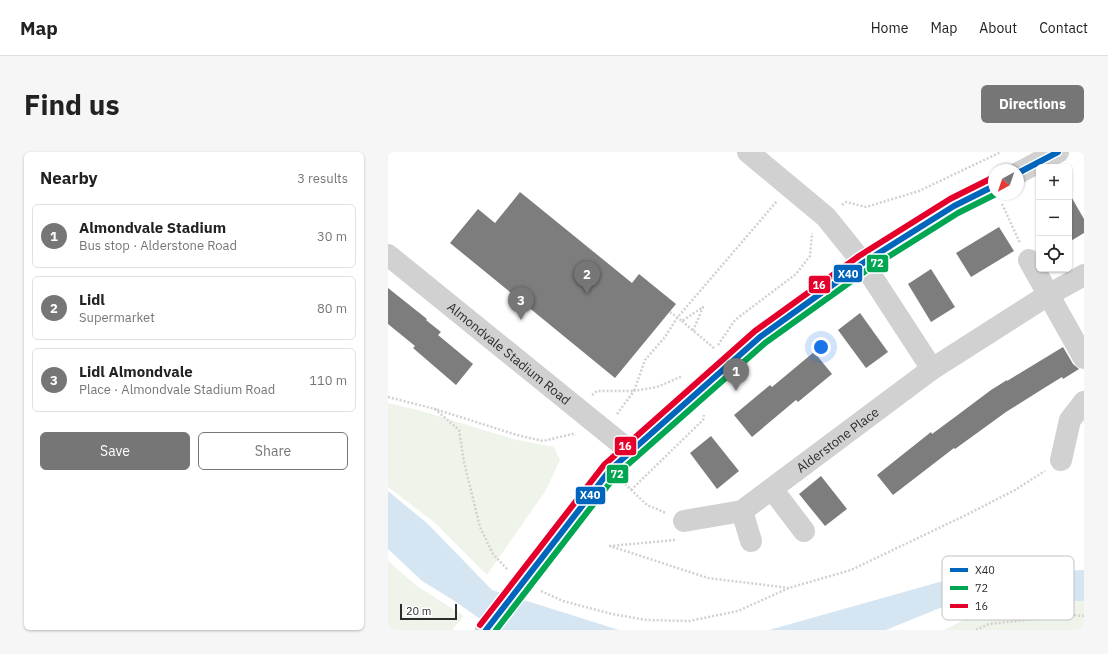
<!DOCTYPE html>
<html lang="en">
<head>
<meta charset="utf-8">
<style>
  body { margin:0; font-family:"IBM Plex Sans",sans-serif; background:#f6f6f6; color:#222 }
  .controls { position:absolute; right:12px; top:12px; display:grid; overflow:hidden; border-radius:6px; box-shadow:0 1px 3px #0004 }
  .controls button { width:36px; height:36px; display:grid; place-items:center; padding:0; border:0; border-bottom:1px solid #e0e0e0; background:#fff; color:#222; font:20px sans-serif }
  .compass { position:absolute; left:600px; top:12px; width:36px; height:36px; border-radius:50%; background:#fff; box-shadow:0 1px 3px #0004; rotate:220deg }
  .scale { position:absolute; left:12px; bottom:10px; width:57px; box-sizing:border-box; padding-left:4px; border:2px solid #2c2c2c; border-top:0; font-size:11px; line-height:14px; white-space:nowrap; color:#2c2c2c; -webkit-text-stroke:3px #fff; paint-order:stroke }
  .you { position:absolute; left:433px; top:195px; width:14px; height:14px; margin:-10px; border:3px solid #fff; border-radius:50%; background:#1a73e8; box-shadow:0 0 0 6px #1a73e833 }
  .badge { display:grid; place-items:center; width:26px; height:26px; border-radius:50%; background:#767676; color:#fff; font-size:13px; font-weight:700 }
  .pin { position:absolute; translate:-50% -33px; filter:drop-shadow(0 1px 2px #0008) }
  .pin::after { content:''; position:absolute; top:21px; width:14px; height:12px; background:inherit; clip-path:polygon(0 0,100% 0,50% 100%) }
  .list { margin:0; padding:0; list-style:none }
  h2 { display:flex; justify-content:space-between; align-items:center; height:52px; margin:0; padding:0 16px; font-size:17px }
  h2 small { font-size:13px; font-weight:400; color:#767676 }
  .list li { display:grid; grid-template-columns:26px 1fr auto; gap:12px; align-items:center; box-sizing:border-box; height:64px; margin:0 8px 8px; padding:0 8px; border:1px solid #e0e0e0; border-radius:6px }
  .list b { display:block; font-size:15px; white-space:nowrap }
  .list p { margin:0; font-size:13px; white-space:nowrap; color:#767676 }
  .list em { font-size:13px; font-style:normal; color:#767676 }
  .actions { display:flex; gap:8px; padding:12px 16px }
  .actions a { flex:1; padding:9px 0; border:1px solid #767676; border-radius:6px; text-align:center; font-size:14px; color:#767676 }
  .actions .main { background:#767676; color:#fff }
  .icon { flex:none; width:22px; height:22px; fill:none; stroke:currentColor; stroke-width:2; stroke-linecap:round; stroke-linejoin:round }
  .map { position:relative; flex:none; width:696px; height:478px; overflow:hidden; border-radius:6px }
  header { display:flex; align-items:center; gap:24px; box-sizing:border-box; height:56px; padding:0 20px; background:#fff; border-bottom:1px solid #e0e0e0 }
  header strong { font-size:19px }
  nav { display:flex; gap:22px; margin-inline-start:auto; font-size:14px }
  .intro { display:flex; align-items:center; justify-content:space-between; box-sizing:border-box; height:96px; padding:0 24px }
  h1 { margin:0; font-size:28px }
  .button { padding:10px 18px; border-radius:6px; background:#767676; color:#fff; font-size:14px; font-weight:700 }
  main { display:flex; gap:24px; padding:0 24px }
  aside { flex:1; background:#fff; border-radius:6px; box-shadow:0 1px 3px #0004 }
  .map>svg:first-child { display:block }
</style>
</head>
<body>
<header>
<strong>Map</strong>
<nav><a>Home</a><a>Map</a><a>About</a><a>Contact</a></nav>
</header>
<div class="intro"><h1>Find us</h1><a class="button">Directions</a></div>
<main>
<aside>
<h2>Nearby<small>3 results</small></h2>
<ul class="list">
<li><span class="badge">1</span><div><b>Almondvale Stadium</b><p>Bus stop · Alderstone Road</p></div><em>30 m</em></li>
<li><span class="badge">2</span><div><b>Lidl</b><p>Supermarket</p></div><em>80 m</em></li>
<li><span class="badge">3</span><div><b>Lidl Almondvale</b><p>Place · Almondvale Stadium Road</p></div><em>110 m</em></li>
</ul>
<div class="actions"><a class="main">Save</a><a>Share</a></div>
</aside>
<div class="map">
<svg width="696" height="478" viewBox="0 0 696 478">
  <rect width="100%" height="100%" fill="#fff"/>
  <!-- green -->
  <g fill="#eff4ea">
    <polygon points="0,251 30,258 125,287 166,295 172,308 158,338 99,423 46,370 0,335"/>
    <polygon points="0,409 29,434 76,464 64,478 0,478"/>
    <polygon points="696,446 696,478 556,478 592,460"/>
  </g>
  <!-- water -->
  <g fill="#d5e6f2">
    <polygon points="0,339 40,372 104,438 231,478 108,478 65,448 34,429 0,397"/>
    <polygon points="696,418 696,449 645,449 552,456 498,478 381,478 555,429 640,420"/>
  </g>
  <!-- building -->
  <g fill="#7d7d7d">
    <polygon points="132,40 244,131 251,122 288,152 227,226 62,91 90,57 107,71"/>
    <polygon points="681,41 696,67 696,81 681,90"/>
    <polygon points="611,75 626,99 583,125 568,101"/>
    <polygon points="543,117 567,155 543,170 520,132"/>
    <polygon points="0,136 39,167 38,168 53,180 50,183 85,212 68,233 25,196 27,194 0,172"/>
    <polygon points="472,161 500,200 478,216 450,178"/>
    <polygon points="675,195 685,212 691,217 675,227 674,225 653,238 618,260 567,297 566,296 505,343 489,323 543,280 544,282 567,265 603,238 619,228 619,229"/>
    <polygon points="426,200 444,222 410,250 408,248 364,285 346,263 382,233 384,235"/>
    <polygon points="323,284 351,319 329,337 302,301"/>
    <polygon points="433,324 459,357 437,374 411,342"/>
  </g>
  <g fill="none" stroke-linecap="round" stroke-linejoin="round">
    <!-- path -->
    <g stroke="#d1d1d1" stroke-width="2.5" stroke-dasharray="2 2" stroke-linecap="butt">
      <polyline points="614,52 632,91"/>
      <polyline points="454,53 458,50 478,55 531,39 613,0"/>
      <polyline points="282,160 294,169 315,155 305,179"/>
      <polyline points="294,169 327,197"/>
      <polyline points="330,193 347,168 408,122 422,104 424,81"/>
      <polyline points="204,243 209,239 246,239 257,208 277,185 289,166 389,49"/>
      <polyline points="0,245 47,257"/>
      <polyline points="229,262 246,239 269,235 295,224"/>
      <polyline points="237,332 259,353 278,361"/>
      <polyline points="243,338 315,268 316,263"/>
      <polyline points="287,388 222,394 320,426 401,436"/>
      <polyline points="119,417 105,402 92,375 76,310 71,278 47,257 129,283 155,289 184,282 188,283"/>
      <polyline points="153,439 175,449 224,462 258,468 301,469 350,459 401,436 463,418 578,363 627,338 657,319"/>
      <polyline points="588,478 601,472 684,463 696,464"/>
    </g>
    <!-- minor -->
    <g stroke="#d1d1d1" stroke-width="22">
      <polyline points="630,21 670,0"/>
      <path id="s1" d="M0,103l242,196"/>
      <polyline points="641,108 696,206"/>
      <polyline points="544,217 660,143 696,123"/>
      <polyline points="673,308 682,268 696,250"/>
      <polyline points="384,337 416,379"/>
      <polyline points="354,359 363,389"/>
      <path id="s2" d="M296,369l58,-10 190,-142 -69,-106 -37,-46 -78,-65"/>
      <polyline points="98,478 147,414 222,318 242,299 372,185 475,111 566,54 606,34"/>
    </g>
    <defs>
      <g id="bus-1">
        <polyline points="630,21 670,0"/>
        <polyline points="98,478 222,318 372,185 475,111 566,54 606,34"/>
      </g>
      <polyline id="bus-2" points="108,478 228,323 377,191 479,118 570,61 608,42"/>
      <polyline id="bus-3" points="92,473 216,313 367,179 471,104 562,47 602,27"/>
    </defs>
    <!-- bus-1 casing -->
    <use href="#bus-1" stroke="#fff" stroke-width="9"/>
    <!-- bus-2 casing -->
    <use href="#bus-2" stroke="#fff" stroke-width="9"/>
    <!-- bus-3 casing -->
    <use href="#bus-3" stroke="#fff" stroke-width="9"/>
    <!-- bus-1 -->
    <use href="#bus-1" stroke="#0065bd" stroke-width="6"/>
    <!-- bus-2 -->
    <use href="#bus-2" stroke="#00a651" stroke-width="6"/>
    <!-- bus-3 -->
    <use href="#bus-3" stroke="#e4002b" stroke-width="6"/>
  </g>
  <g text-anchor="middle" stroke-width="4" stroke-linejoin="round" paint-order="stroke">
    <!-- street labels -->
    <g font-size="13" fill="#2c2c2c" stroke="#fff">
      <text dy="5" stroke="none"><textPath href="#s1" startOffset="156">Almondvale Stadium Road</textPath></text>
      <text dy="5" stroke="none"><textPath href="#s2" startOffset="178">Alderstone Place</textPath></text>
    </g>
  </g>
  <!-- legend -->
  <rect x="554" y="404" width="132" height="64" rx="6" fill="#fff" stroke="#c0c0c0" stroke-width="1"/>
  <rect x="562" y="416" width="18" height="4" fill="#0065bd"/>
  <rect x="562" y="434" width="18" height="4" fill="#00a651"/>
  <rect x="562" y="452" width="18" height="4" fill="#e4002b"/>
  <g font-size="11" fill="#2c2c2c">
    <text x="587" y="422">X40</text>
    <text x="587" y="440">72</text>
    <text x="587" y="458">16</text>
  </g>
  <g stroke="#fff" stroke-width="1.5">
    <rect x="478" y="102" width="23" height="19" rx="4" fill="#00a651"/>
    <rect x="445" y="112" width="30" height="19" rx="4" fill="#0065bd"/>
    <rect x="420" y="123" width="23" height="19" rx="4" fill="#e4002b"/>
    <rect x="226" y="284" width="23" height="20" rx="4" fill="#e4002b"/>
    <rect x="218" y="312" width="23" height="20" rx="4" fill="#00a651"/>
    <rect x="187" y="334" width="31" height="19" rx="4" fill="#0065bd"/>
  </g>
  <g font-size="11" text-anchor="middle" font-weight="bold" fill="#fff">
    <text x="489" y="115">72</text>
    <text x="460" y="126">X40</text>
    <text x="431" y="137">16</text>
    <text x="237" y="298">16</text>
    <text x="229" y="326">72</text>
    <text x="202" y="347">X40</text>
  </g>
</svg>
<div class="controls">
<button>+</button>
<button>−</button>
<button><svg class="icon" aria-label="locate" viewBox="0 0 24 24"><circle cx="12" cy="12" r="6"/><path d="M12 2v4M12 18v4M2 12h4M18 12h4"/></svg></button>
</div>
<svg class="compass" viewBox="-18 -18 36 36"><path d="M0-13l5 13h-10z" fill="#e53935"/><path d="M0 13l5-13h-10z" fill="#767676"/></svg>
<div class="scale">20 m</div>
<div class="you"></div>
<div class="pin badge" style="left:348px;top:239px">1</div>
<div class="pin badge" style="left:199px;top:142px">2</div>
<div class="pin badge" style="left:133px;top:168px">3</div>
</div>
</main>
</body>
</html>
